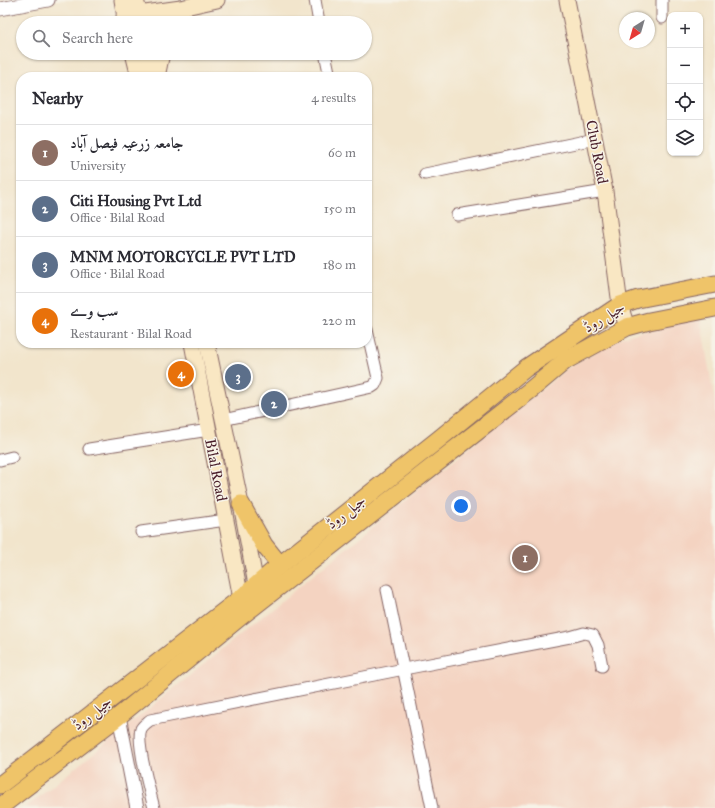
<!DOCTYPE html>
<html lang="en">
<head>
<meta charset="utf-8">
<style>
  body { margin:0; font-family:"IM FELL Great Primer",Amiri,serif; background:#f2f2f3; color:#2b2b33 }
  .controls { position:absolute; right:12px; top:12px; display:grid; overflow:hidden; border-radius:8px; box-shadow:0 1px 3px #0004 }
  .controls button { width:36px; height:36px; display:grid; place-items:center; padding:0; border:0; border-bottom:1px solid #e1e1e2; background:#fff; color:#2b2b33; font:20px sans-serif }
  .compass { position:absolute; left:619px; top:12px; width:36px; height:36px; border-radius:50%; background:#fff; box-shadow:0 1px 3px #0004; rotate:217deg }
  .you { position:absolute; left:461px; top:506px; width:14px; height:14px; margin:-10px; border:3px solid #fff; border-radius:50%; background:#1a73e8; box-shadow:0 0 0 6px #1a73e833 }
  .badge { display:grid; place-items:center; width:26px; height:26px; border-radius:50%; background:#d93025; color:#fff; font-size:13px; font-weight:700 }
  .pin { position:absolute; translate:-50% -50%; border:2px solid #fff; box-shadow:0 1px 4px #0006 }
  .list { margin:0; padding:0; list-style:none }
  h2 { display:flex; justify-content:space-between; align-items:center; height:52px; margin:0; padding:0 16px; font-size:17px }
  h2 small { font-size:13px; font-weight:400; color:#7c7c81 }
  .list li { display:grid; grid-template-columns:26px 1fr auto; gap:12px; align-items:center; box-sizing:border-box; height:56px; padding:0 16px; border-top:1px solid #e1e1e2 }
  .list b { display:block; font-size:15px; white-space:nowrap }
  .list p { margin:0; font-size:13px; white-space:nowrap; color:#7c7c81 }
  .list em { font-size:13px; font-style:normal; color:#7c7c81 }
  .icon { flex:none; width:22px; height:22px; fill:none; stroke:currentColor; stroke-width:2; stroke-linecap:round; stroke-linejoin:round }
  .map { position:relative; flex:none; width:715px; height:808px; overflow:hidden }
  .search { position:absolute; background:#fff; box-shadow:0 1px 3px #0004; left:16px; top:16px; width:356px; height:44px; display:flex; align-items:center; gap:10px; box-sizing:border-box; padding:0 14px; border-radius:22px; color:#7c7c81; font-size:15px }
  .panel { position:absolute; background:#fff; box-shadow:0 1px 3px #0004; left:16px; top:72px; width:356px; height:276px; border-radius:16px }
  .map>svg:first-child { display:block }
</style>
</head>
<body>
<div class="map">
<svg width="715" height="808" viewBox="0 0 715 808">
  <rect width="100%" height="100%" fill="#f7f3e8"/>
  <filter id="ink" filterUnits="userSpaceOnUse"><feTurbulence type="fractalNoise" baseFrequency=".025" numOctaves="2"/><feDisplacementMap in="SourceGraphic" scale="8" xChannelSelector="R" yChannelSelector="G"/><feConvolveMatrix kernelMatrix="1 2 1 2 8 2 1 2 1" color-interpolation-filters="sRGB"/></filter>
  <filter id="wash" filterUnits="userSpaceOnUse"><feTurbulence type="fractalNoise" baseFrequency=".012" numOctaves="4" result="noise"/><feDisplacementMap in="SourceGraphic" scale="16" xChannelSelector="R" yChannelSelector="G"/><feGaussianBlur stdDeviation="0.9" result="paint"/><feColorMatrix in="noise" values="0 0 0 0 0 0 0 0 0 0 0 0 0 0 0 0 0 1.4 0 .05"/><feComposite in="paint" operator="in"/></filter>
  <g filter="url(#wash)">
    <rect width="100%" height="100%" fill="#f2e5cc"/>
    <!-- built -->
    <polygon fill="#f4d3c1" points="700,317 715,403 715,808 25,808 145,712 568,368 622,337"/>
  </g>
  <g filter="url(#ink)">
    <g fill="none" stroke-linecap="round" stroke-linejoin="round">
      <defs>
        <g id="minor">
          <polyline points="315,0 319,23"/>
          <polyline points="662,18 662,0"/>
          <polyline points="325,53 330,77"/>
          <polyline points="425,174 595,139"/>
          <polyline points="457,215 605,191"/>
          <polyline points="223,420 372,387 375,385 378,378 367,330"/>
          <polyline points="89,449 209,430"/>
          <polyline points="0,460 12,457"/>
          <polyline points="141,532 226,520"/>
          <polyline points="387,590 432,808"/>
          <path d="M154,808c-4,-15 -18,-67 -13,-79 2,-4 7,-7 9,-9l254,-51 166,-32 14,-4 9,2 5,10 4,21"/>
        </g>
        <g id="tertiary">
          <polyline points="0,9 48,0"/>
          <polyline points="119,716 137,808"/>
        </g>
        <g id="secondary">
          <polyline points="122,0 126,23"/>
          <polyline points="136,0 142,23"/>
          <polyline points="567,0 605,191 620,305 627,327"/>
          <polyline points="124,16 181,8 217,0"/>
          <polyline points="172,23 181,8"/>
          <polyline points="133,53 139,77"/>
          <polyline points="148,53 153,77"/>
          <polyline points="157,77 162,53"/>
          <polyline points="192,343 243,609"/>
          <polyline points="207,343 241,504 256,585 257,595"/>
        </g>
        <g id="primary">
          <polyline points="241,504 264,545 280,565"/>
          <polyline points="0,785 241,598 280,565 439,439 526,368 620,305 638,299 715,284"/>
          <polyline points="0,807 119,716 239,618 533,388 565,361 627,327 649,321 715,308"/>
        </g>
      </defs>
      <!-- minor casing -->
      <use href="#minor" stroke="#856463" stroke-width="13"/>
      <!-- tertiary casing -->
      <use href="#tertiary" stroke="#856463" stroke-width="15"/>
      <!-- secondary casing -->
      <use href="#secondary" stroke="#856463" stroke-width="17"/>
      <!-- primary casing -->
      <use href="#primary" stroke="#856463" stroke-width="19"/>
      <!-- minor -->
      <use href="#minor" stroke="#fff" stroke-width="11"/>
      <!-- tertiary -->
      <use href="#tertiary" stroke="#fff" stroke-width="13"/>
      <!-- secondary -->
      <use href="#secondary" stroke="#f9e7c3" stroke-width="15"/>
      <!-- primary -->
      <use href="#primary" stroke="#efc469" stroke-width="17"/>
    </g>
  </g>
  <g text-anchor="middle" stroke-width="3" stroke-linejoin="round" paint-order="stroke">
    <!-- street labels -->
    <g font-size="15" fill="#4a1f2b" stroke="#f7f3e8">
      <text transform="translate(597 152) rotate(79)" y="5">Club Road</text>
      <text transform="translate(604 317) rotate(-31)" y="5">جیل روڈ</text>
      <text transform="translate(216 470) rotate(79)" y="5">Bilal Road</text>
      <text transform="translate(346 512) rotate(-38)" y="5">جیل روڈ</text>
      <text transform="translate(92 713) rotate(-38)" y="5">جیل روڈ</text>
    </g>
  </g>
</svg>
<div class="controls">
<button>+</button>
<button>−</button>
<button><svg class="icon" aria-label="locate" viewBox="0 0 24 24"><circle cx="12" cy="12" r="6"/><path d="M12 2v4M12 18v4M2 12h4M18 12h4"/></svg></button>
<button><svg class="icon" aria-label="layers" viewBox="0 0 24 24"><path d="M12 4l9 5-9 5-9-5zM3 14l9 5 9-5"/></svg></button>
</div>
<svg class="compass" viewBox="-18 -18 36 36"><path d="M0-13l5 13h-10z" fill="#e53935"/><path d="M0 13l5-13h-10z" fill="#7c7c81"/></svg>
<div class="you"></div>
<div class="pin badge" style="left:525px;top:558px;background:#8d6e63">1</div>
<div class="pin badge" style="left:274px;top:404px;background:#5c6f8a">2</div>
<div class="pin badge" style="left:238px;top:377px;background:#5c6f8a">3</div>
<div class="pin badge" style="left:181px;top:374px;background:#e8710a">4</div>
<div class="search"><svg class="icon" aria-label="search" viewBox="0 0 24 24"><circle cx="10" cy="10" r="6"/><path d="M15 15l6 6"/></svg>Search here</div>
<section class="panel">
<h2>Nearby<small>4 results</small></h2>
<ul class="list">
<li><span class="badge" style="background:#8d6e63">1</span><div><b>جامعہ زرعیہ فیصل آباد</b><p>University</p></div><em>60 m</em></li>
<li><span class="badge" style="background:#5c6f8a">2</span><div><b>Citi Housing Pvt Ltd</b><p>Office · Bilal Road</p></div><em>150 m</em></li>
<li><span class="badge" style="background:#5c6f8a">3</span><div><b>MNM MOTORCYCLE PVT LTD</b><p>Office · Bilal Road</p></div><em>180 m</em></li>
<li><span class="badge" style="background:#e8710a">4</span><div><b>سب وے</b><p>Restaurant · Bilal Road</p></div><em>220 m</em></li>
</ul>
</section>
</div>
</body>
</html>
